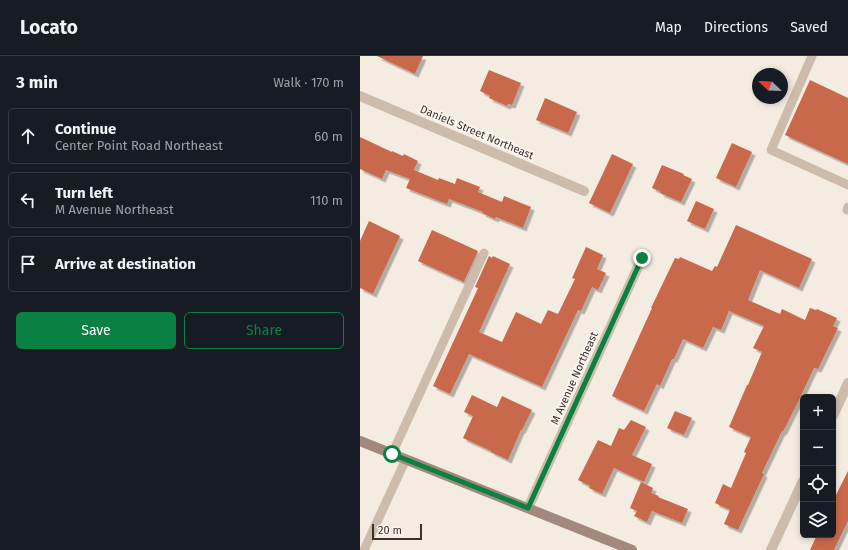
<!DOCTYPE html>
<html lang="en">
<head>
<meta charset="utf-8">
<style>
  body { margin:0; font-family:"Fira Sans",sans-serif; background:#20242c; color:#f1f3f6 }
  .controls { position:absolute; right:12px; bottom:12px; display:grid; overflow:hidden; border-radius:6px; box-shadow:0 2px 6px #0003 }
  .controls button { width:36px; height:36px; display:grid; place-items:center; padding:0; border:0; border-bottom:1px solid #363941; background:#171b24; color:#f1f3f6; font:20px sans-serif }
  .compass { position:absolute; left:392px; top:12px; width:36px; height:36px; border-radius:50%; background:#171b24; box-shadow:0 2px 6px #0003; rotate:293deg }
  .scale { position:absolute; left:12px; bottom:10px; width:50px; box-sizing:border-box; padding-left:4px; border:2px solid #3b302b; border-top:0; font-size:11px; line-height:14px; white-space:nowrap; color:#3b302b; -webkit-text-stroke:3px #fbf5ee; paint-order:stroke }
  .stop { position:absolute; width:12px; height:12px; margin:-9px; border:3px solid #0b8043; border-radius:50%; background:#fff }
  .stop.end { background:#0b8043; border-color:#fff; box-shadow:0 1px 4px #0008 }
  .list { margin:0; padding:0; list-style:none }
  h2 { display:flex; justify-content:space-between; align-items:center; height:52px; margin:0; padding:0 16px; font-size:17px }
  h2 small { font-size:13px; font-weight:400; color:#9ea1a6 }
  .list li { display:grid; grid-template-columns:26px 1fr auto; gap:12px; align-items:center; box-sizing:border-box; height:56px; margin:0 8px 8px; padding:0 8px; border:1px solid #363941; border-radius:6px }
  .list b { display:block; font-size:15px; white-space:nowrap }
  .list p { margin:0; font-size:13px; white-space:nowrap; color:#9ea1a6 }
  .list em { font-size:13px; font-style:normal; color:#9ea1a6 }
  .actions { display:flex; gap:8px; padding:12px 16px }
  .actions a { flex:1; padding:9px 0; border:1px solid #0b8043; border-radius:6px; text-align:center; font-size:14px; color:#0b8043 }
  .actions .main { background:#0b8043; color:#fff }
  .icon { flex:none; width:22px; height:22px; fill:none; stroke:currentColor; stroke-width:2; stroke-linecap:round; stroke-linejoin:round }
  .map { position:relative; flex:none; width:488px; height:494px; overflow:hidden }
  header { display:flex; align-items:center; gap:24px; box-sizing:border-box; height:56px; padding:0 20px; background:#171b24; border-bottom:1px solid #363941 }
  header strong { font-size:19px }
  nav { display:flex; gap:22px; margin-inline-start:auto; font-size:14px }
  main { display:flex }
  aside { flex:1; background:#171b24 }
  .map>svg:first-child { display:block }
</style>
</head>
<body>
<header>
<strong>Locato</strong>
<nav><a>Map</a><a>Directions</a><a>Saved</a></nav>
</header>
<main>
<aside>
<h2>3 min<small>Walk · 170 m</small></h2>
<ul class="list">
<li><svg class="icon" aria-label="ahead" viewBox="0 0 24 24"><path d="M12 20V5M6 11l6-6 6 6"/></svg><div><b>Continue</b><p>Center Point Road Northeast</p></div><em>60 m</em></li>
<li><svg class="icon" aria-label="left" viewBox="0 0 24 24"><path d="M17 20v-9H6M10 6l-5 5 5 5"/></svg><div><b>Turn left</b><p>M Avenue Northeast</p></div><em>110 m</em></li>
<li><svg class="icon" aria-label="arrive" viewBox="0 0 24 24"><path d="M6 21V4h12l-3 4 3 4H6"/></svg><div><b>Arrive at destination</b></div></li>
</ul>
<div class="actions"><a class="main">Save</a><a>Share</a></div>
</aside>
<div class="map">
<svg width="488" height="494" viewBox="0 0 488 494">
  <defs>
    <filter id="shadow"><feDropShadow dx="3.5" dy="3.5" stdDeviation="0" flood-color="#0004"/></filter>
  </defs>
  <rect width="100%" height="100%" fill="#f4ebe1"/>
  <!-- building -->
  <g fill="#c8694b" filter="url(#shadow)">
    <polygon points="17,0 63,0 55,18"/>
    <polygon points="129,14 161,27 152,49 148,48 147,50 129,42 130,40 120,35"/>
    <polygon points="450,24 488,42 488,108 425,79"/>
    <polygon points="185,42 217,56 208,77 176,64"/>
    <polygon points="0,81 32,96 32,95 43,100 44,98 58,105 54,114 78,124 79,122 95,128 97,122 120,131 118,136 142,146 144,140 171,151 163,172 136,161 135,163 122,157 123,156 89,143 87,148 46,132 50,123 26,114 22,123 0,113"/>
    <polygon points="372,87 392,96 376,131 356,122"/>
    <polygon points="252,98 273,108 250,157 229,147"/>
    <polygon points="302,109 324,118 323,119 332,123 321,146 300,137 301,136 292,132"/>
    <polygon points="336,145 354,153 345,173 327,165"/>
    <polygon points="9,165 40,180 13,238 0,232 0,185"/>
    <polygon points="376,169 452,203 439,232 400,214 388,244 420,258 422,253 445,264 450,252 456,254 457,253 477,262 473,270 478,272 458,313 454,312 438,346 423,376 422,375 402,417 404,418 378,474 364,468 370,454 355,447 363,428 371,432 386,397 384,396 391,381 369,371 387,329 388,329 402,296 393,292 404,270 369,255 361,274 353,271 343,292 323,283 314,303 312,303 300,330 297,328 284,355 252,340 292,252 291,252 315,202 319,203 320,201 352,215 355,210 357,211"/>
    <polygon points="72,174 118,195 104,226 58,205"/>
    <polygon points="226,191 243,199 237,213 246,217 238,234 232,231 221,255 218,254 182,331 109,298 90,338 73,330 118,232 115,231 129,200 132,202 133,200 150,208 119,276 142,286 156,256 181,268 188,254 198,258 215,223 212,222"/>
    <polygon points="112,339 137,351 142,340 172,354 162,374 161,374 148,404 131,396 131,395 103,382 113,360 104,356"/>
    <polygon points="315,355 332,362 324,379 307,372"/>
    <polygon points="271,364 286,371 272,399 292,408 284,426 254,412 242,438 229,432 230,430 218,424 238,384 251,390 259,372 264,374"/>
    <polygon points="488,415 488,465 474,494 450,494 457,479 473,479 473,445"/>
    <polygon points="281,426 293,432 291,437 299,440 298,441 328,453 322,467 292,455 287,466 274,460 277,455 270,452"/>
  </g>
  <g fill="none" stroke-linecap="round" stroke-linejoin="round">
    <!-- service -->
    <g stroke="#cdbbac" stroke-width="9">
      <polyline points="452,0 411,94 488,129"/>
      <polyline points="488,151 487,154 488,154"/>
      <polyline points="32,398 124,197"/>
      <polyline points="4,494 46,403"/>
    </g>
    <!-- minor -->
    <g stroke="#cdbbac" stroke-width="10">
      <polyline points="0,40 224,135"/>
      <polyline points="473,360 488,327"/>
      <polyline points="168,452 282,202"/>
      <polyline points="411,494 443,425"/>
    </g>
    <!-- secondary -->
    <polyline stroke="#a18a7d" stroke-width="10" points="0,385 272,494"/>
  </g>
  <g fill="none" stroke-linecap="round" stroke-linejoin="round">
    <!-- route -->
    <polyline stroke="#0b8043" stroke-width="5" points="32,398 168,452 282,202"/>
  </g>
  <g text-anchor="middle" stroke-width="4" stroke-linejoin="round" paint-order="stroke">
    <!-- street labels -->
    <g font-size="11" fill="#3b302b" stroke="#fbf5ee">
      <text transform="translate(117 76) rotate(23)" y="4">Daniels Street Northeast</text>
      <text transform="translate(214 322) rotate(-66)" y="4">M Avenue Northeast</text>
    </g>
  </g>
</svg>
<div class="controls">
<button>+</button>
<button>−</button>
<button><svg class="icon" aria-label="locate" viewBox="0 0 24 24"><circle cx="12" cy="12" r="6"/><path d="M12 2v4M12 18v4M2 12h4M18 12h4"/></svg></button>
<button><svg class="icon" aria-label="layers" viewBox="0 0 24 24"><path d="M12 4l9 5-9 5-9-5zM3 14l9 5 9-5"/></svg></button>
</div>
<svg class="compass" viewBox="-18 -18 36 36"><path d="M0-13l5 13h-10z" fill="#e53935"/><path d="M0 13l5-13h-10z" fill="#9ea1a6"/></svg>
<div class="scale">20 m</div>
<div class="stop" style="left:32px;top:398px"></div>
<div class="stop end" style="left:282px;top:202px"></div>
</div>
</main>
</body>
</html>
